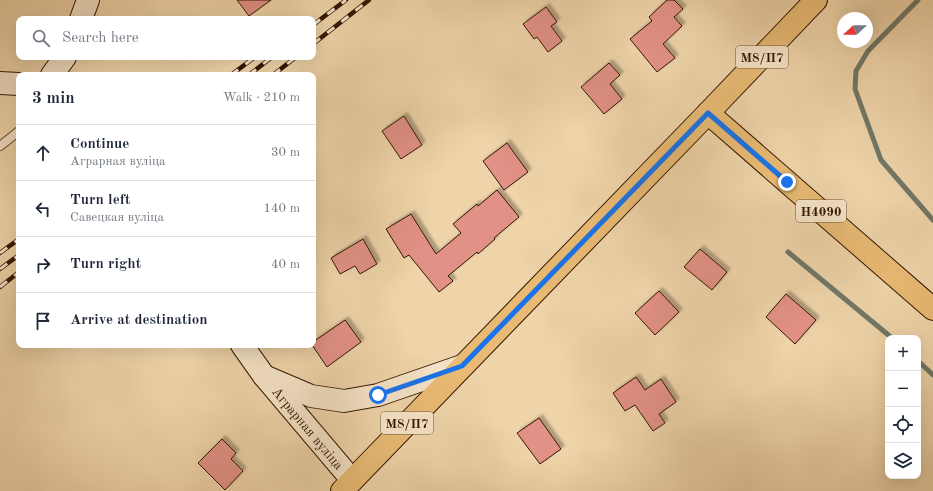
<!DOCTYPE html>
<html lang="en">
<head>
<meta charset="utf-8">
<style>
  body { margin:0; font-family:"Old Standard TT",serif; background:#f6f6f7; color:#1f2937 }
  .controls { position:absolute; right:12px; bottom:12px; display:grid; overflow:hidden; border-radius:8px; box-shadow:0 4px 16px #0002 }
  .controls button { width:36px; height:36px; display:grid; place-items:center; padding:0; border:0; border-bottom:1px solid #e0e1e3; background:#fff; color:#1f2937; font:20px sans-serif }
  .compass { position:absolute; left:837px; top:12px; width:36px; height:36px; border-radius:50%; background:#fff; box-shadow:0 4px 16px #0002; rotate:249deg }
  .stop { position:absolute; width:12px; height:12px; margin:-9px; border:3px solid #1a73e8; border-radius:50%; background:#fff }
  .stop.end { background:#1a73e8; border-color:#fff; box-shadow:0 1px 4px #0008 }
  .list { margin:0; padding:0; list-style:none }
  h2 { display:flex; justify-content:space-between; align-items:center; height:52px; margin:0; padding:0 16px; font-size:17px }
  h2 small { font-size:13px; font-weight:400; color:#747a83 }
  .list li { display:grid; grid-template-columns:26px 1fr auto; gap:12px; align-items:center; box-sizing:border-box; height:56px; padding:0 16px; border-top:1px solid #e0e1e3 }
  .list b { display:block; font-size:15px; white-space:nowrap }
  .list p { margin:0; font-size:13px; white-space:nowrap; color:#747a83 }
  .list em { font-size:13px; font-style:normal; color:#747a83 }
  .icon { flex:none; width:22px; height:22px; fill:none; stroke:currentColor; stroke-width:2; stroke-linecap:round; stroke-linejoin:round }
  .map { position:relative; flex:none; width:933px; height:491px; overflow:hidden }
  .search { position:absolute; background:#fff; box-shadow:0 4px 16px #0002; left:16px; top:16px; width:300px; height:44px; display:flex; align-items:center; gap:10px; box-sizing:border-box; padding:0 14px; border-radius:8px; color:#747a83; font-size:15px }
  .panel { position:absolute; background:#fff; box-shadow:0 4px 16px #0002; left:16px; top:72px; width:300px; height:276px; border-radius:8px }
  .map>svg:first-child { display:block }
</style>
</head>
<body>
<div class="map">
<svg width="933" height="491" viewBox="0 0 933 491">
  <defs>
    <filter id="shadow"><feDropShadow dx="3.5" dy="-3.5" stdDeviation="1" flood-color="#0004"/></filter>
  </defs>
  <rect width="100%" height="100%" fill="#efd4a9"/>
  <filter id="stains"><feTurbulence type="fractalNoise" baseFrequency=".005" numOctaves="4"/><feColorMatrix values="0 0 0 0 .2 0 0 0 0 .09 0 0 0 0 .02 0 0 0 .5 -.17"/></filter>
  <radialGradient id="worn" r=".72"><stop offset=".6" stop-color="#630" stop-opacity="0"/><stop offset="1" stop-color="#630" stop-opacity=".3"/></radialGradient>
  <g fill="none" stroke-linecap="round" stroke-linejoin="round">
    <!-- stream -->
    <g stroke="#717867" stroke-width="5">
      <polyline points="918,0 868,51 856,71 855,89 881,160 933,220"/>
      <polyline points="788,252 892,338"/>
      <polyline points="918,361 933,375"/>
    </g>
  </g>
  <!-- building -->
  <g fill="#e29186" stroke="#331702" filter="url(#shadow)">
    <polygon points="237,0 271,0 249,16"/>
    <polygon points="667,0 674,0 683,9 674,17 682,26 663,44 675,58 657,72 630,39 652,21 649,17"/>
    <polygon points="546,7 557,22 551,26 562,41 548,52 537,37 534,39 523,24"/>
    <polygon points="609,63 620,75 610,84 622,99 604,114 581,87"/>
    <polygon points="404,116 422,145 401,159 382,131"/>
    <polygon points="507,143 528,172 504,190 483,161"/>
    <polygon points="497,190 519,217 494,238 495,239 478,254 477,252 448,276 453,281 439,292 409,255 404,258 386,229 411,214 436,254 461,233 453,224 477,204 478,206"/>
    <polygon points="363,239 377,264 360,274 355,266 340,274 331,258"/>
    <polygon points="700,249 727,272 712,290 684,267"/>
    <polygon points="659,291 679,312 655,335 635,313"/>
    <polygon points="786,294 816,320 795,344 766,317"/>
    <polygon points="345,320 361,342 327,367 312,345 313,345 313,342"/>
    <polygon points="636,377 645,390 661,379 676,402 659,414 665,423 653,431 635,405 625,411 613,393"/>
    <polygon points="539,418 561,449 540,464 517,433"/>
    <polygon points="222,439 236,453 231,459 243,471 225,490 198,463"/>
  </g>
  <g fill="none" stroke-linecap="round" stroke-linejoin="round">
    <defs>
      <polyline id="lane" points="0,146 19,131"/>
      <g id="secondary">
        <polyline points="81,19 88,0"/>
        <polyline points="52,75 65,57"/>
        <polyline points="0,83 19,84"/>
        <polyline points="242,345 264,376 352,480"/>
        <polyline points="264,376 311,396 344,401 378,395 462,366"/>
      </g>
      <g id="primary">
        <polyline points="708,113 933,309"/>
        <polyline points="342,491 708,113 816,0"/>
      </g>
    </defs>
    <!-- lane casing -->
    <use href="#lane" stroke="#62462c" stroke-width="10"/>
    <!-- secondary casing -->
    <use href="#secondary" stroke="#331702" stroke-width="24"/>
    <!-- primary casing -->
    <use href="#primary" stroke="#331702" stroke-width="24"/>
    <!-- lane -->
    <use href="#lane" stroke="#f5e3c7" stroke-width="8"/>
    <!-- secondary -->
    <use href="#secondary" stroke="#f5e3c7" stroke-width="22"/>
    <!-- primary -->
    <use href="#primary" stroke="#e8ba74" stroke-width="22"/>
    <defs>
      <g id="rail">
        <polyline points="313,25 346,0"/>
        <polyline points="313,44 369,0"/>
        <polyline points="231,75 255,57"/>
        <polyline points="249,75 272,57"/>
        <polyline points="273,75 296,57"/>
        <polyline points="0,253 19,239"/>
        <polyline points="0,269 19,255"/>
        <polyline points="0,287 19,272"/>
      </g>
    </defs>
    <!-- rail casing -->
    <use href="#rail" stroke="#331702" stroke-width="4.5"/>
    <!-- rail -->
    <use href="#rail" stroke="#f5e3c7" stroke-width="3" stroke-dasharray="9" stroke-linecap="butt"/>
  </g>
  <g fill="none" stroke-linecap="round" stroke-linejoin="round">
    <!-- route -->
    <polyline stroke="#1a73e8" stroke-width="5" points="378,395 462,366 708,113 787,182"/>
  </g>
  <g text-anchor="middle" stroke-width="3" stroke-linejoin="round" paint-order="stroke">
    <!-- shield labels -->
    <g fill="#f5e3c7" stroke="#6d543d" stroke-width="1">
      <rect x="736" y="46" width="52" height="22" rx="3"/>
      <rect x="796" y="200" width="50" height="22" rx="3"/>
      <rect x="381" y="412" width="52" height="22" rx="3"/>
    </g>
    <g font-size="13" font-weight="bold" fill="#331702">
      <text x="762" y="62">М8/П7</text>
      <text x="821" y="216">Н4090</text>
      <text x="407" y="428">М8/П7</text>
    </g>
    <!-- street labels -->
    <g font-size="14" fill="#331702" stroke="#f5e3c7">
      <text transform="translate(308 428) rotate(50)" y="5">Аграрная вуліца</text>
    </g>
  </g>
  <rect width="100%" height="100%" filter="url(#stains)"/>
  <rect width="100%" height="100%" fill="url(#worn)"/>
</svg>
<div class="controls">
<button>+</button>
<button>−</button>
<button><svg class="icon" aria-label="locate" viewBox="0 0 24 24"><circle cx="12" cy="12" r="6"/><path d="M12 2v4M12 18v4M2 12h4M18 12h4"/></svg></button>
<button><svg class="icon" aria-label="layers" viewBox="0 0 24 24"><path d="M12 4l9 5-9 5-9-5zM3 14l9 5 9-5"/></svg></button>
</div>
<svg class="compass" viewBox="-18 -18 36 36"><path d="M0-13l5 13h-10z" fill="#e53935"/><path d="M0 13l5-13h-10z" fill="#747a83"/></svg>
<div class="stop" style="left:378px;top:395px"></div>
<div class="stop end" style="left:787px;top:182px"></div>
<div class="search"><svg class="icon" aria-label="search" viewBox="0 0 24 24"><circle cx="10" cy="10" r="6"/><path d="M15 15l6 6"/></svg>Search here</div>
<section class="panel">
<h2>3 min<small>Walk · 210 m</small></h2>
<ul class="list">
<li><svg class="icon" aria-label="ahead" viewBox="0 0 24 24"><path d="M12 20V5M6 11l6-6 6 6"/></svg><div><b>Continue</b><p>Аграрная вуліца</p></div><em>30 m</em></li>
<li><svg class="icon" aria-label="left" viewBox="0 0 24 24"><path d="M17 20v-9H6M10 6l-5 5 5 5"/></svg><div><b>Turn left</b><p>Савецкая вуліца</p></div><em>140 m</em></li>
<li><svg class="icon" aria-label="right" viewBox="0 0 24 24"><path d="M7 20v-9h11M14 6l5 5-5 5"/></svg><div><b>Turn right</b></div><em>40 m</em></li>
<li><svg class="icon" aria-label="arrive" viewBox="0 0 24 24"><path d="M6 21V4h12l-3 4 3 4H6"/></svg><div><b>Arrive at destination</b></div></li>
</ul>
</section>
</div>
</body>
</html>
